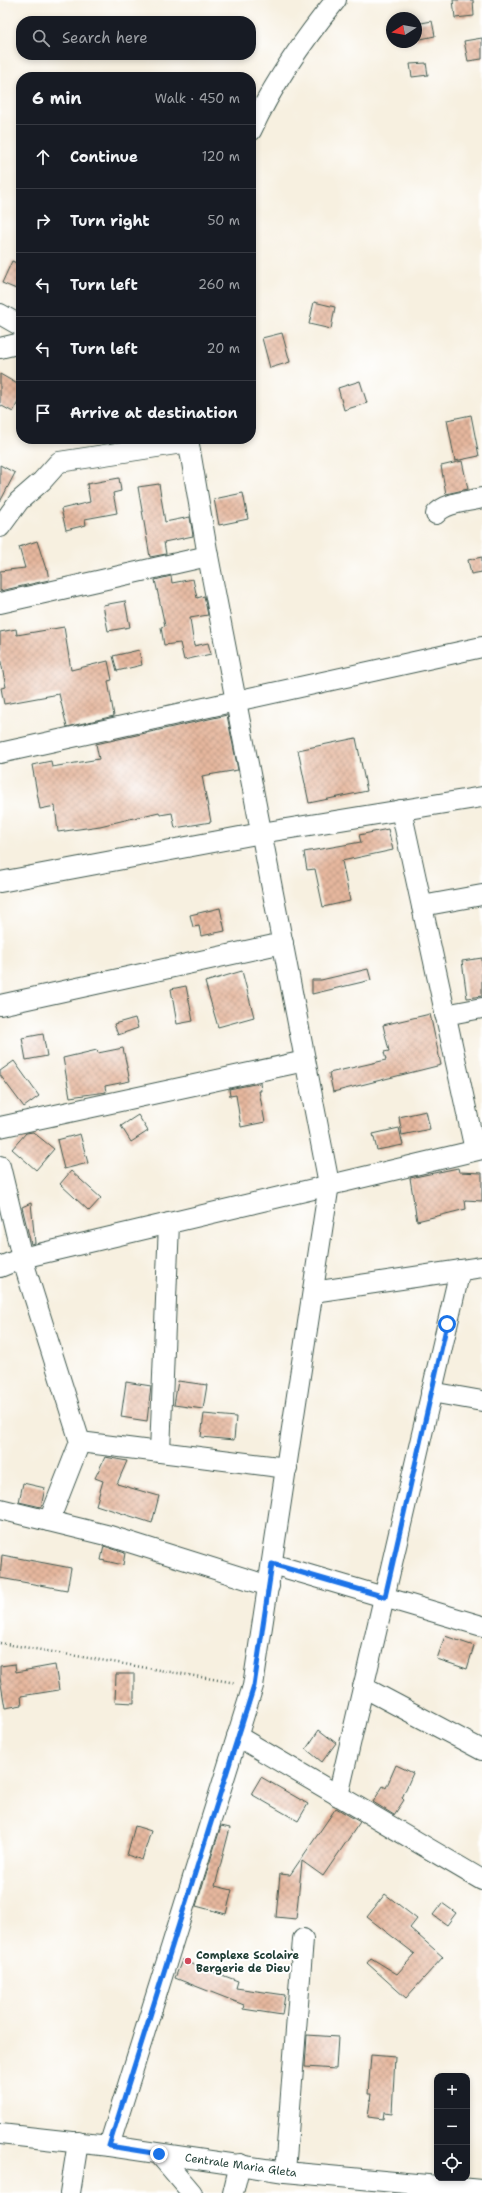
<!DOCTYPE html>
<html lang="en">
<head>
<meta charset="utf-8">
<style>
  body { margin:0; font-family:"Shantell Sans",sans-serif; background:#242831; color:#f1f3f6 }
  .controls { position:absolute; right:12px; bottom:12px; display:grid; overflow:hidden; border-radius:8px; box-shadow:0 2px 6px #0003 }
  .controls button { width:36px; height:36px; display:grid; place-items:center; padding:0; border:0; border-bottom:1px solid #363941; background:#171b24; color:#f1f3f6; font:20px sans-serif }
  .compass { position:absolute; left:386px; top:12px; width:36px; height:36px; border-radius:50%; background:#171b24; box-shadow:0 2px 6px #0003; rotate:259deg }
  .stop { position:absolute; width:12px; height:12px; margin:-9px; border:3px solid #1a73e8; border-radius:50%; background:#fff }
  .stop.end { background:#1a73e8; border-color:#fff; box-shadow:0 1px 4px #0008 }
  .list { margin:0; padding:0; list-style:none }
  h2 { display:flex; justify-content:space-between; align-items:center; height:52px; margin:0; padding:0 16px; font-size:17px }
  h2 small { font-size:13px; font-weight:400; color:#9ea1a6 }
  .list li { display:grid; grid-template-columns:26px 1fr auto; gap:12px; align-items:center; box-sizing:border-box; height:64px; padding:0 16px; border-top:1px solid #363941 }
  .list b { display:block; font-size:15px; white-space:nowrap }
  .list em { font-size:13px; font-style:normal; color:#9ea1a6 }
  .icon { flex:none; width:22px; height:22px; fill:none; stroke:currentColor; stroke-width:2; stroke-linecap:round; stroke-linejoin:round }
  .map { position:relative; flex:none; width:482px; height:2193px; overflow:hidden }
  .search { position:absolute; background:#171b24; box-shadow:0 2px 6px #0003; left:16px; top:16px; width:240px; height:44px; display:flex; align-items:center; gap:10px; box-sizing:border-box; padding:0 14px; border-radius:16px; color:#9ea1a6; font-size:15px }
  .panel { position:absolute; background:#171b24; box-shadow:0 2px 6px #0003; left:16px; top:72px; width:240px; height:372px; border-radius:16px }
  .map>svg:first-child { display:block }
</style>
</head>
<body>
<div class="map">
<svg width="482" height="2193" viewBox="0 0 482 2193">
  <defs>
    <pattern id="building-cross-hatch" width="8" height="8" patternUnits="userSpaceOnUse"><rect width="8" height="8" fill="#e6b79e"/><path d="M0 0l8 8M0 8l8-8" fill="none" stroke="#ba9682"/></pattern>
  </defs>
  <rect width="100%" height="100%" fill="#fff"/>
  <filter id="ink" filterUnits="userSpaceOnUse"><feTurbulence type="fractalNoise" baseFrequency=".025" numOctaves="2"/><feDisplacementMap in="SourceGraphic" scale="8" xChannelSelector="R" yChannelSelector="G"/><feConvolveMatrix kernelMatrix="1 2 1 2 8 2 1 2 1" color-interpolation-filters="sRGB"/></filter>
  <filter id="wash" filterUnits="userSpaceOnUse"><feTurbulence type="fractalNoise" baseFrequency=".012" numOctaves="4" result="noise"/><feDisplacementMap in="SourceGraphic" scale="16" xChannelSelector="R" yChannelSelector="G"/><feGaussianBlur stdDeviation="0.9" result="paint"/><feColorMatrix in="noise" values="0 0 0 0 0 0 0 0 0 0 0 0 0 0 0 0 0 1.4 0 .05"/><feComposite in="paint" operator="in"/></filter>
  <g filter="url(#wash)">
    <rect width="100%" height="100%" fill="#f7f0e0"/>
    <g id="blocks">
      <!-- building -->
      <g fill="url(#building-cross-hatch)">
        <polygon points="453,0 473,0 474,16 455,18"/>
        <polygon points="432,21 435,36 416,40 416,24"/>
        <polygon points="482,38 482,59 468,61 464,41"/>
        <polygon points="426,63 428,75 412,77 410,64"/>
        <polygon points="12,261 21,265 21,291 2,283"/>
        <polygon points="314,302 335,307 331,329 309,324"/>
        <polygon points="282,333 290,362 270,368 262,338"/>
        <polygon points="0,374 21,386 21,404 18,402 13,412 0,405"/>
        <polygon points="360,381 367,403 344,410 338,388"/>
        <polygon points="471,415 479,456 455,461 447,420"/>
        <polygon points="462,461 468,489 446,494 441,466"/>
        <polygon points="0,465 15,473 0,502"/>
        <polygon points="119,478 121,491 113,493 117,513 85,519 86,525 66,530 61,509 90,502 87,484"/>
        <polygon points="159,484 165,522 190,517 193,536 164,542 166,554 150,557 138,487"/>
        <polygon points="243,493 248,519 219,525 214,499"/>
        <polygon points="37,541 46,569 47,569 49,580 0,591 0,571 25,568 19,547"/>
        <polygon points="482,557 482,572 471,574 468,560"/>
        <polygon points="171,576 172,583 193,579 197,598 204,596 208,615 190,618 194,646 208,643 211,654 184,660 180,643 164,645 161,627 165,626 155,580"/>
        <polygon points="125,601 130,627 108,631 103,605"/>
        <polygon points="64,627 71,670 108,661 112,680 108,681 114,716 67,727 59,694 4,704 1,688 6,687 0,657 0,632 16,629 17,635"/>
        <polygon points="139,650 142,665 117,671 113,656"/>
        <polygon points="227,715 238,770 202,776 211,822 175,828 172,813 160,815 159,812 100,826 58,832 55,806 40,809 32,765 51,761 52,767 99,759 96,744"/>
        <polygon points="356,738 367,791 309,803 298,750"/>
        <polygon points="388,829 393,850 342,861 350,901 323,907 315,869 307,870 304,852 361,842 359,835"/>
        <polygon points="220,908 225,931 201,936 199,926 193,927 190,915"/>
        <polygon points="482,958 482,996 467,998 462,961"/>
        <polygon points="368,969 371,980 312,994 312,980 321,980"/>
        <polygon points="242,971 254,1017 218,1027 205,982"/>
        <polygon points="186,986 193,1021 177,1024 171,989"/>
        <polygon points="430,1014 441,1065 333,1092 329,1073 386,1060 384,1052 389,1051 383,1025"/>
        <polygon points="135,1018 138,1028 118,1035 114,1024"/>
        <polygon points="43,1034 47,1056 26,1060 22,1038"/>
        <polygon points="123,1048 130,1081 105,1086 106,1092 70,1097 63,1058 97,1050 98,1053"/>
        <polygon points="14,1061 39,1096 24,1107 0,1075 0,1071"/>
        <polygon points="260,1083 261,1091 259,1091 265,1122 241,1127 236,1095 230,1096 229,1089"/>
        <polygon points="426,1111 430,1129 402,1135 399,1117"/>
        <polygon points="138,1115 148,1131 131,1142 121,1126"/>
        <polygon points="399,1128 403,1145 377,1150 373,1134"/>
        <polygon points="33,1132 54,1149 36,1170 12,1149 26,1133"/>
        <polygon points="80,1134 88,1163 64,1169 57,1140"/>
        <polygon points="458,1168 459,1172 482,1173 482,1201 465,1200 466,1209 417,1221 410,1178"/>
        <polygon points="71,1171 101,1198 89,1211 60,1184"/>
        <polygon points="31,1203 35,1243 31,1244 22,1207"/>
        <polygon points="178,1381 207,1385 203,1409 174,1405"/>
        <polygon points="126,1382 151,1386 147,1421 121,1417"/>
        <polygon points="204,1414 236,1417 234,1440 201,1437"/>
        <polygon points="105,1457 127,1461 117,1484 159,1496 152,1523 96,1505 103,1481 95,1478"/>
        <polygon points="23,1483 45,1488 41,1507 19,1502"/>
        <polygon points="104,1546 125,1553 123,1565 101,1560"/>
        <polygon points="2,1555 71,1568 67,1590 0,1578"/>
        <polygon points="445,1636 474,1646 467,1669 437,1659"/>
        <polygon points="15,1664 16,1672 55,1665 59,1690 21,1696 22,1705 5,1708 0,1678 0,1666"/>
        <polygon points="116,1674 134,1674 134,1703 115,1702"/>
        <polygon points="319,1730 336,1743 322,1762 306,1749"/>
        <polygon points="396,1765 413,1773 402,1798 404,1800 394,1815 373,1802 383,1786 386,1788"/>
        <polygon points="261,1777 308,1804 298,1821 251,1794"/>
        <polygon points="336,1808 360,1822 323,1876 302,1861 296,1919 276,1917 280,1874 290,1875"/>
        <polygon points="135,1826 151,1831 142,1860 127,1855"/>
        <polygon points="221,1826 230,1828 215,1886 232,1890 226,1914 196,1906"/>
        <polygon points="385,1894 417,1919 410,1928 443,1957 406,1998 367,1963 371,1958 397,1974 415,1954 367,1917"/>
        <polygon points="442,1903 456,1913 447,1925 433,1915"/>
        <polygon points="182,1960 238,1981 236,1988 285,1995 282,2015 243,2009 244,2005 175,1978"/>
        <polygon points="307,2035 338,2037 336,2069 305,2067"/>
        <polygon points="371,2055 395,2057 392,2113 384,2112 383,2119 368,2117 371,2094 368,2094"/>
      </g>
    </g>
  </g>
  <g filter="url(#ink)">
    <use href="#blocks" fill-opacity="0" stroke="#3f584e" stroke-width="1"/>
    <g fill="none" stroke-linecap="round" stroke-linejoin="round">
      <defs>
        <g id="minor">
          <path d="M251,131c21,-45 53,-92 85,-131"/>
          <polyline points="0,314 21,326"/>
          <polyline points="0,348 21,343"/>
          <path d="M436,514c10,-12 31,-12 46,-16"/>
          <polyline points="0,527 19,501 42,481 59,462 189,442"/>
          <polyline points="0,603 208,556"/>
          <polyline points="0,753 482,647"/>
          <polyline points="401,810 475,1150"/>
          <polyline points="0,882 261,833 482,797"/>
          <polyline points="422,906 482,895"/>
          <polyline points="0,1005 283,943"/>
          <polyline points="445,1015 482,1008"/>
          <polyline points="0,1127 305,1061"/>
          <polyline points="0,1166 22,1258 80,1442 49,1521"/>
          <polyline points="0,1267 22,1258 482,1149"/>
          <polyline points="313,1292 482,1267"/>
          <polyline points="431,1392 482,1401"/>
          <polyline points="80,1442 287,1468"/>
          <polyline points="160,1452 169,1223"/>
          <polyline points="0,1509 110,1536 269,1586"/>
          <polyline points="272,1564 482,1626"/>
          <polyline points="363,1687 482,1750"/>
          <polyline points="237,1736 482,1880"/>
          <polyline points="338,1796 460,1270"/>
          <polyline points="0,2134 109,2146 285,2172 482,2190"/>
          <polyline points="109,2146 253,1686 329,1184 208,556 188,439"/>
          <polyline points="159,2154 192,2193"/>
          <polyline points="285,2172 303,1939"/>
          <polyline points="70,2193 78,2142"/>
          <polyline points="233,2193 240,2164"/>
        </g>
      </defs>
      <!-- minor casing -->
      <use href="#minor" stroke="#3f584e" stroke-width="22"/>
      <!-- path -->
      <polyline stroke="#3f584e" stroke-width="2.5" stroke-dasharray="1 3" stroke-linecap="butt" points="0,1643 236,1683"/>
      <!-- minor -->
      <use href="#minor" stroke="#fff" stroke-width="20"/>
    </g>
  </g>
  <g fill="none" stroke-linecap="round" stroke-linejoin="round" filter="url(#ink)">
    <!-- route -->
    <polyline stroke="#1a73e8" stroke-width="5" points="159,2154 109,2146 254,1686 272,1564 385,1597 447,1324"/>
  </g>
  <!-- markers -->
  <circle fill="#d1495b" stroke="#fff" stroke-width="1.5" cx="188" cy="1961" r="4"/>
  <g text-anchor="middle" stroke-width="4" stroke-linejoin="round" paint-order="stroke">
    <!-- poi labels -->
    <g font-size="11" font-weight="bold" fill="#1f3d34" stroke="#fff" text-anchor="start">
      <text x="196" y="1959">Complexe Scolaire<tspan x="196" dy="13">Bergerie de Dieu</tspan></text>
    </g>
    <!-- street labels -->
    <g font-size="11" fill="#1f3d34" stroke="#fff">
      <text transform="translate(241 2165) rotate(8)" y="4">Centrale Maria Gleta</text>
    </g>
  </g>
</svg>
<div class="controls">
<button>+</button>
<button>−</button>
<button><svg class="icon" aria-label="locate" viewBox="0 0 24 24"><circle cx="12" cy="12" r="6"/><path d="M12 2v4M12 18v4M2 12h4M18 12h4"/></svg></button>
</div>
<svg class="compass" viewBox="-18 -18 36 36"><path d="M0-13l5 13h-10z" fill="#e53935"/><path d="M0 13l5-13h-10z" fill="#9ea1a6"/></svg>
<div class="stop" style="left:447px;top:1324px"></div>
<div class="stop end" style="left:159px;top:2154px"></div>
<div class="search"><svg class="icon" aria-label="search" viewBox="0 0 24 24"><circle cx="10" cy="10" r="6"/><path d="M15 15l6 6"/></svg>Search here</div>
<section class="panel">
<h2>6 min<small>Walk · 450 m</small></h2>
<ul class="list">
<li><svg class="icon" aria-label="ahead" viewBox="0 0 24 24"><path d="M12 20V5M6 11l6-6 6 6"/></svg><div><b>Continue</b></div><em>120 m</em></li>
<li><svg class="icon" aria-label="right" viewBox="0 0 24 24"><path d="M7 20v-9h11M14 6l5 5-5 5"/></svg><div><b>Turn right</b></div><em>50 m</em></li>
<li><svg class="icon" aria-label="left" viewBox="0 0 24 24"><path d="M17 20v-9H6M10 6l-5 5 5 5"/></svg><div><b>Turn left</b></div><em>260 m</em></li>
<li><svg class="icon" aria-label="left" viewBox="0 0 24 24"><path d="M17 20v-9H6M10 6l-5 5 5 5"/></svg><div><b>Turn left</b></div><em>20 m</em></li>
<li><svg class="icon" aria-label="arrive" viewBox="0 0 24 24"><path d="M6 21V4h12l-3 4 3 4H6"/></svg><div><b>Arrive at destination</b></div></li>
</ul>
</section>
</div>
</body>
</html>
